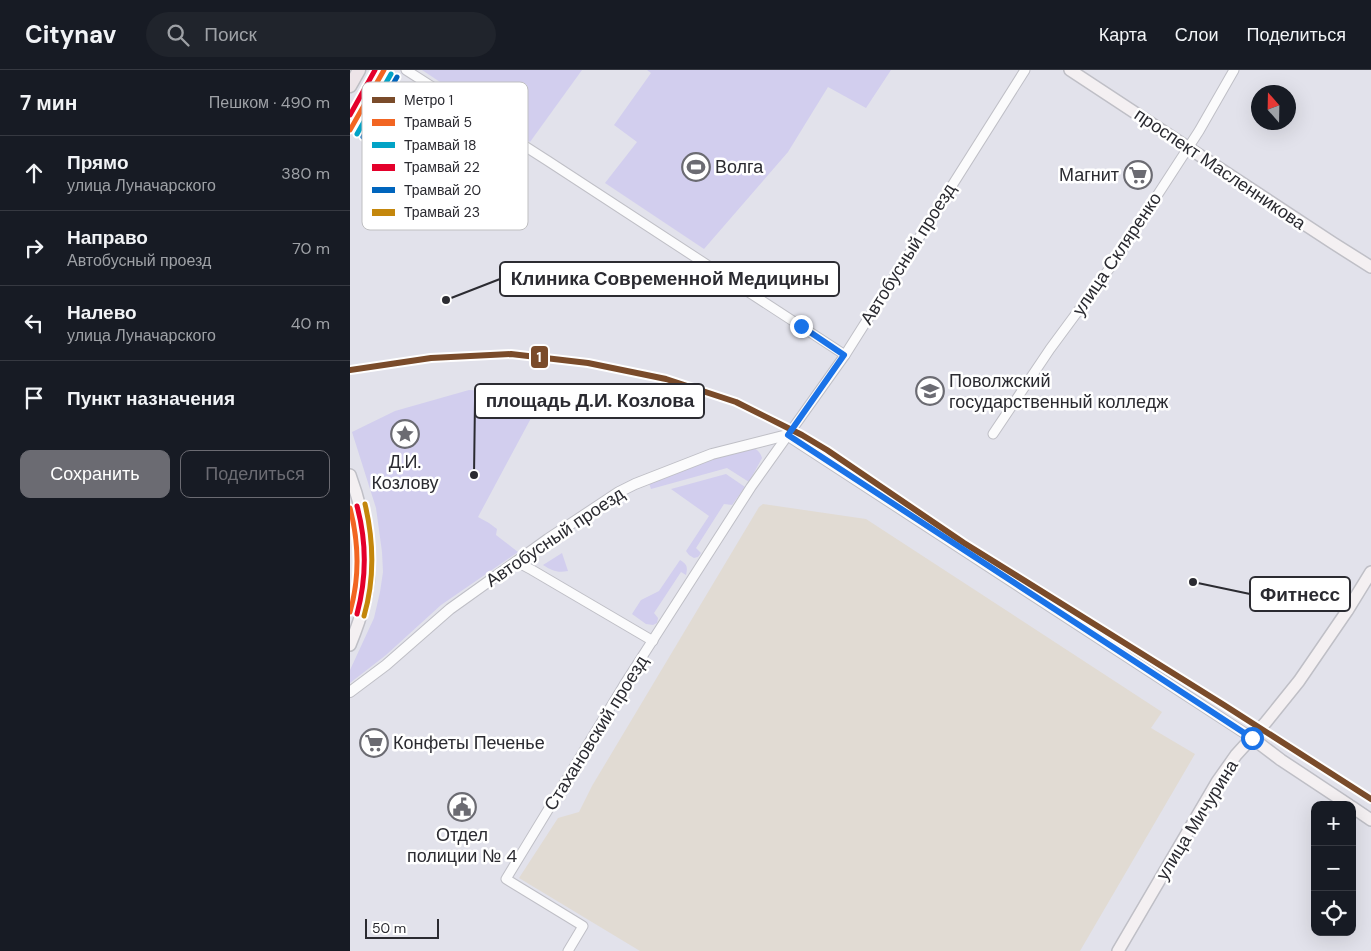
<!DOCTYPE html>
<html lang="ru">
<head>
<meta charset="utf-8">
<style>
  body { margin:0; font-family:"DM Sans",sans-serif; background:#20242c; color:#f1f3f6 }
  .controls { position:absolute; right:15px; bottom:15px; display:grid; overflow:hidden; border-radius:10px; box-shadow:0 5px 20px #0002 }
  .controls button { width:45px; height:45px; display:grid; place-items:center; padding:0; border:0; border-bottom:1px solid #363941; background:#171b24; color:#f1f3f6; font:25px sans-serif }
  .compass { position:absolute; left:901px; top:15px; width:45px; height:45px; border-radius:50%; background:#171b24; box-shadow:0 5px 20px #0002; rotate:340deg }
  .scale { position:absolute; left:15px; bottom:12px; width:74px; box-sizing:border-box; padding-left:5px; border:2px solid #2b2b31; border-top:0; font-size:14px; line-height:18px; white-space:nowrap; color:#2b2b31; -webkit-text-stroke:4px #fff; paint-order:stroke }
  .stop { position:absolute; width:15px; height:15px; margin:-11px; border:4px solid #1a73e8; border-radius:50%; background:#fff }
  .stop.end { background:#1a73e8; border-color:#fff; box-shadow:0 1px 5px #0008 }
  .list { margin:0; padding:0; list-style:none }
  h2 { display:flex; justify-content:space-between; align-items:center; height:65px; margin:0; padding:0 20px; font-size:21px }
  h2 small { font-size:16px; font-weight:400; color:#9ea1a6 }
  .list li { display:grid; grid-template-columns:32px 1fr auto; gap:15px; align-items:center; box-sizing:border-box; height:75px; padding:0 20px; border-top:1px solid #363941 }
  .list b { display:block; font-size:19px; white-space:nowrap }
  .list p { margin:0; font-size:16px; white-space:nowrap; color:#9ea1a6 }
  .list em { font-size:16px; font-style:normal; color:#9ea1a6 }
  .actions { display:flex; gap:10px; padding:15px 20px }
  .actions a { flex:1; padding:11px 0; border:1px solid #6b6b72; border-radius:10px; text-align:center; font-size:18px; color:#6b6b72 }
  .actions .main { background:#6b6b72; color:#fff }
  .icon { flex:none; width:28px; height:28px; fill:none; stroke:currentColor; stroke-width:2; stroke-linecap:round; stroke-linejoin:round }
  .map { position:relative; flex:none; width:1021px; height:881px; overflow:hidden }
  header { display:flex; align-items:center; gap:30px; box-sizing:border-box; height:70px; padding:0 25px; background:#171b24; border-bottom:1px solid #363941 }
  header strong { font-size:24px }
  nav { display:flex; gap:28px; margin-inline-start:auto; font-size:18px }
  .search { width:350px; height:45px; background:#20242c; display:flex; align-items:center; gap:12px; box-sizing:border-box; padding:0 18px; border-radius:28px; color:#9ea1a6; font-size:19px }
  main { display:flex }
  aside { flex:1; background:#171b24 }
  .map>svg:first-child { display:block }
</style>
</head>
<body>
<header>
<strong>Citynav</strong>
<div class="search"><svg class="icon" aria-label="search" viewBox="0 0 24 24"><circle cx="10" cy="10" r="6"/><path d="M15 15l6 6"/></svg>Поиск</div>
<nav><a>Карта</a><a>Слои</a><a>Поделиться</a></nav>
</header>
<main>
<aside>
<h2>7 мин<small>Пешком · 490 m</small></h2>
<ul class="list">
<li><svg class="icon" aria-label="ahead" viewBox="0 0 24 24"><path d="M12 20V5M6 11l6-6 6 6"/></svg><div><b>Прямо</b><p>улица Луначарского</p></div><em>380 m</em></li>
<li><svg class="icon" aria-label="right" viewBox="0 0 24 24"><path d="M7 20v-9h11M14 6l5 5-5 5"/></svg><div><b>Направо</b><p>Автобусный проезд</p></div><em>70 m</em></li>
<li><svg class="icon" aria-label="left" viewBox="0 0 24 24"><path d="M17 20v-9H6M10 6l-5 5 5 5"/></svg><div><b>Налево</b><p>улица Луначарского</p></div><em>40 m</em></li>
<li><svg class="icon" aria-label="arrive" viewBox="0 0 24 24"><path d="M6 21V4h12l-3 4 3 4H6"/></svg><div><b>Пункт назначения</b></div></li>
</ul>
<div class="actions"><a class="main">Сохранить</a><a>Поделиться</a></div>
</aside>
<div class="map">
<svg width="1021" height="881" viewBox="0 0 1021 881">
  <rect width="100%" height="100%" fill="#e2e2eb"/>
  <!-- industrial -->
  <polygon fill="#e1dbd3" points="413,434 516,449 812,642 801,658 845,684 730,881 290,881 169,808 208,748 229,742 242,716 409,437"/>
  <!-- green -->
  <g fill="#d2ceee">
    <polygon points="72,0 232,0 180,72"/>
    <polygon points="297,0 541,0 516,38 478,17 438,82 354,179 255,113 287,72 264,55 301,3"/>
    <polygon points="119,320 194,324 128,447 139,453 147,459 146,465 168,482 91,535 36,585 0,613 0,600 24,548 30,522 33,502 32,482 26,438 2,362 45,341"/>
    <path d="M398,377c8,1 12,4 14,11l-13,24 -22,-14 -76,21 -2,-6 3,-5z"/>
    <polygon points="376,404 395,417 382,435 374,434 346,478 351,483 348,487 344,488 339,485 336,481 359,446 321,419"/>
    <path d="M212,483l6,18c-10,2 -16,0 -25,-6z"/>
    <path d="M330,490c7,4 8,7 6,15l-5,-3 -27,41 4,5 -1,5 -4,2 -7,-1 -14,-10 9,-14 18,-9z"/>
  </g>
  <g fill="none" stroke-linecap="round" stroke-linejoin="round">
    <defs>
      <g id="minor">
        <polyline points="56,0 198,91 495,285"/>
        <polyline points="643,364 700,279 762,195 849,61 884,0"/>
        <polyline points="167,492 182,500 303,571"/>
        <polyline points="218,881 233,856 156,809 274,615 401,417 495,285 675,0"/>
      </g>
      <polyline id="tertiary" points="0,622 36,595 100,539 198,469 269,422 285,414 362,384 437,365 902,668"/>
      <g id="secondary">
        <polyline points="720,0 983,173 1021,197"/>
        <path d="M0,405c11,30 18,63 19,95 0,24 -10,53 -19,75"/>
        <polyline points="902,668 931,690 999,735"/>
        <polyline points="1002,737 1021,750"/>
        <polyline points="768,881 867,712 886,685 916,652 949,611 997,541 1021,502"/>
      </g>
      <polyline id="primary" points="0,16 9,0"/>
    </defs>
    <!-- minor casing -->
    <use href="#minor" stroke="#bfbfc6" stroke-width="11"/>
    <!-- tertiary casing -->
    <use href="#tertiary" stroke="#bfbfc6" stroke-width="12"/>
    <!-- secondary casing -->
    <use href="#secondary" stroke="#bfbfc6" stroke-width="14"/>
    <!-- primary casing -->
    <use href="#primary" stroke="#bebec3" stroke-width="15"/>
    <!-- minor -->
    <use href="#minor" stroke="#fbfbfc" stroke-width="9"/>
    <!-- tertiary -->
    <use href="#tertiary" stroke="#fbfbfc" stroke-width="10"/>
    <!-- secondary -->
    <use href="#secondary" stroke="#f4f0f2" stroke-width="11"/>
    <!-- primary -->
    <use href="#primary" stroke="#ede4e8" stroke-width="12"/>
    <defs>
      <g id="tram-1">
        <polyline points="0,60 34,0"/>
        <path d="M0,438c9,35 10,69 0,104"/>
      </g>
      <polyline id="tram-2" points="7,64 41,4"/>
      <g id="tram-3">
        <polyline points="0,45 25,0"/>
        <path d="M7,544c10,-37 10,-71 0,-108"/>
      </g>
      <polyline id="tram-4" points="13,67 47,7"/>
      <path id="tram-5" d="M14,546c11,-38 10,-74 1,-112"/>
    </defs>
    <!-- tram-1 casing -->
    <use href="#tram-1" stroke="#fff" stroke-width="9"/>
    <!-- tram-2 casing -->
    <use href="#tram-2" stroke="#fff" stroke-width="9"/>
    <!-- tram-3 casing -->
    <use href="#tram-3" stroke="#fff" stroke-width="9"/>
    <!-- tram-4 casing -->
    <use href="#tram-4" stroke="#fff" stroke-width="9"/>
    <!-- tram-5 casing -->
    <use href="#tram-5" stroke="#fff" stroke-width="9"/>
    <!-- tram-1 -->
    <use href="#tram-1" stroke="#f26522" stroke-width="5"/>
    <!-- tram-2 -->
    <use href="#tram-2" stroke="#02a3c6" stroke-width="5"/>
    <!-- tram-3 -->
    <use href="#tram-3" stroke="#e4002b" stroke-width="5"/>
    <!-- tram-4 -->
    <use href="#tram-4" stroke="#0065bd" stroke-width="5"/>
    <!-- tram-5 -->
    <use href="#tram-5" stroke="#c4870c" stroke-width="5"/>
    <defs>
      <polyline id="metro-1" points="0,300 81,288 161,284 238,293 316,309 386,332 452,365 477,380 614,473 874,635 1021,729"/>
    </defs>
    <!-- metro-1 casing -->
    <use href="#metro-1" stroke="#fff" stroke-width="10"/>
    <!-- metro-1 -->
    <use href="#metro-1" stroke="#7a4b2a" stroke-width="6"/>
  </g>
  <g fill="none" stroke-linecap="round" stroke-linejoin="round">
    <!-- route -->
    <polyline stroke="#1a73e8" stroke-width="6" points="451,256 494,285 438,365 902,668"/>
  </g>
  <!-- icons -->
  <defs>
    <symbol id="stadium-ring" viewBox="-11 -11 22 22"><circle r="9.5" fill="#fff" stroke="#6b6b72" stroke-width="1.5"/><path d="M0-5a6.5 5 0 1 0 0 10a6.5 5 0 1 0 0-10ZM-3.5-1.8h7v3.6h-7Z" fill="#6b6b72"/></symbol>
    <symbol id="supermarket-ring" viewBox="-11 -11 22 22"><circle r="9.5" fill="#fff" stroke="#6b6b72" stroke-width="1.5"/><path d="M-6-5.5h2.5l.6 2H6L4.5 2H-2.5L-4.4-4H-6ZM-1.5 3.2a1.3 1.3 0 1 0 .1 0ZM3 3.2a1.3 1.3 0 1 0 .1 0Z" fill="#6b6b72"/></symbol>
    <symbol id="university-ring" viewBox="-11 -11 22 22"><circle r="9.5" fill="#fff" stroke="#6b6b72" stroke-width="1.5"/><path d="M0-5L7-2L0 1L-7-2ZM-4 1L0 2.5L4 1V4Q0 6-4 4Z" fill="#6b6b72"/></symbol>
    <symbol id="sight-ring" viewBox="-11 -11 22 22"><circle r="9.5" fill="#fff" stroke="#6b6b72" stroke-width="1.5"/><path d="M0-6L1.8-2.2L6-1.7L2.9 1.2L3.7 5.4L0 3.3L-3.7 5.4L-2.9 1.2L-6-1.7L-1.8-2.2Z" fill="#6b6b72"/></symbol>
    <symbol id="civic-ring" viewBox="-11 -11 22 22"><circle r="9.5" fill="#fff" stroke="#6b6b72" stroke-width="1.5"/><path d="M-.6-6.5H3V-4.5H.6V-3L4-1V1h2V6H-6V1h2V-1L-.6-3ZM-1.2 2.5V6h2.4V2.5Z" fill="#6b6b72"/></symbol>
  </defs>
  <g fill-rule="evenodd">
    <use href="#stadium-ring" x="330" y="81" width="32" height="32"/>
    <use href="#supermarket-ring" x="772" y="89" width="32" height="32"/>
    <use href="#university-ring" x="564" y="305" width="32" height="32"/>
    <use href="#sight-ring" x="39" y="348" width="32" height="32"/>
    <use href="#supermarket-ring" x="8" y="657" width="32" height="32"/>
    <use href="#civic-ring" x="96" y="721" width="32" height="32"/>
  </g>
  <g text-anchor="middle" stroke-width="5" stroke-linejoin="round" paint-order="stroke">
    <!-- poi labels -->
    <g font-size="18" fill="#2b2b31" stroke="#fff" text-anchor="start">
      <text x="365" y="103">Волга</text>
      <text x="769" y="111" text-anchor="end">Магнит</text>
      <text x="599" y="317">Поволжский<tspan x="599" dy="21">государственный колледж</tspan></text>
      <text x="55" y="398" text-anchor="middle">Д.И.<tspan x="55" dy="21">Козлову</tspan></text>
      <text x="43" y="679">Конфеты Печенье</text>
      <text x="112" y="771" text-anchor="middle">Отдел<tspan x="112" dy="21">полиции № 4</tspan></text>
    </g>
    <!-- street labels -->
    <g font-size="18" fill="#2b2b31" stroke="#fff">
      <text transform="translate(870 99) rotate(34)" y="6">проспект Масленникова</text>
      <text transform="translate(558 184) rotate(-58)" y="6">Автобусный проезд</text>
      <text transform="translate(767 184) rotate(-56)" y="6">улица Скляренко</text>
      <text transform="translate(205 467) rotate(-34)" y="6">Автобусный проезд</text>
      <text transform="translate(246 663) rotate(-58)" y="6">Стахановский проезд</text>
      <text transform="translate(847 750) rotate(-58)" y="6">улица Мичурина</text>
    </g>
  </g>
  <!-- legend -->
  <rect x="12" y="12" width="166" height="148" rx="8" fill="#fff" stroke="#bfbfc1" stroke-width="1"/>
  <rect x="22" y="27" width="23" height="6" fill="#7a4b2a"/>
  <rect x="22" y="49" width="23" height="7" fill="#f26522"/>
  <rect x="22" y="72" width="23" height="6" fill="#02a3c6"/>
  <rect x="22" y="94" width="23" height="7" fill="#e4002b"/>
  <rect x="22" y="117" width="23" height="6" fill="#0065bd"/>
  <rect x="22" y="139" width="23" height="7" fill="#c4870c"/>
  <g font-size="14" fill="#2b2b31">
    <text x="54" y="35">Метро 1</text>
    <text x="54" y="57">Трамвай 5</text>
    <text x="54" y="80">Трамвай 18</text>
    <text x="54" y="102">Трамвай 22</text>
    <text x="54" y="125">Трамвай 20</text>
    <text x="54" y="147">Трамвай 23</text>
  </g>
  <!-- callouts -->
  <path fill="none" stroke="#2b2b31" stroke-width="2" d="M96 230L150 209M124 405L125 331M843 512L900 524"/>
  <g fill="#2b2b31" stroke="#fff" stroke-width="2">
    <circle cx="96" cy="230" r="5"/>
    <circle cx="124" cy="405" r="5"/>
    <circle cx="843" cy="512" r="5"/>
  </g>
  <g fill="#fff" stroke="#2b2b31" stroke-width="2">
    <rect x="150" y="192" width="339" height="34" rx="5"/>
    <rect x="125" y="314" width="229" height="34" rx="5"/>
    <rect x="900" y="507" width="100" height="34" rx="5"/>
  </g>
  <g font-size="19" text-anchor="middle" font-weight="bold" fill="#2b2b31">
    <text x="320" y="215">Клиника Современной Медицины</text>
    <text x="240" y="337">площадь Д.И. Козлова</text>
    <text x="950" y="531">Фитнесс</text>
  </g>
  <rect stroke="#fff" stroke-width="2" x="180" y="275" width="19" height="24" rx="5" fill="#7a4b2a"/>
  <g font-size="14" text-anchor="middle" font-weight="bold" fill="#fff">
    <text x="189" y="292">1</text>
  </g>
</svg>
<div class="controls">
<button>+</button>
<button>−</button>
<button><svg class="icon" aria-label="locate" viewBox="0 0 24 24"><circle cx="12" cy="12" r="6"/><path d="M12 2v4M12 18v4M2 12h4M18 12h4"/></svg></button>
</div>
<svg class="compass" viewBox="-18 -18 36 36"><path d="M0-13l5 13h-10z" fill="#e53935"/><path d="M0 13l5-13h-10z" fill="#9ea1a6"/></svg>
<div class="scale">50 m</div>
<div class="stop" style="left:902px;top:668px"></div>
<div class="stop end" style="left:451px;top:256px"></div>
</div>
</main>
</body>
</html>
